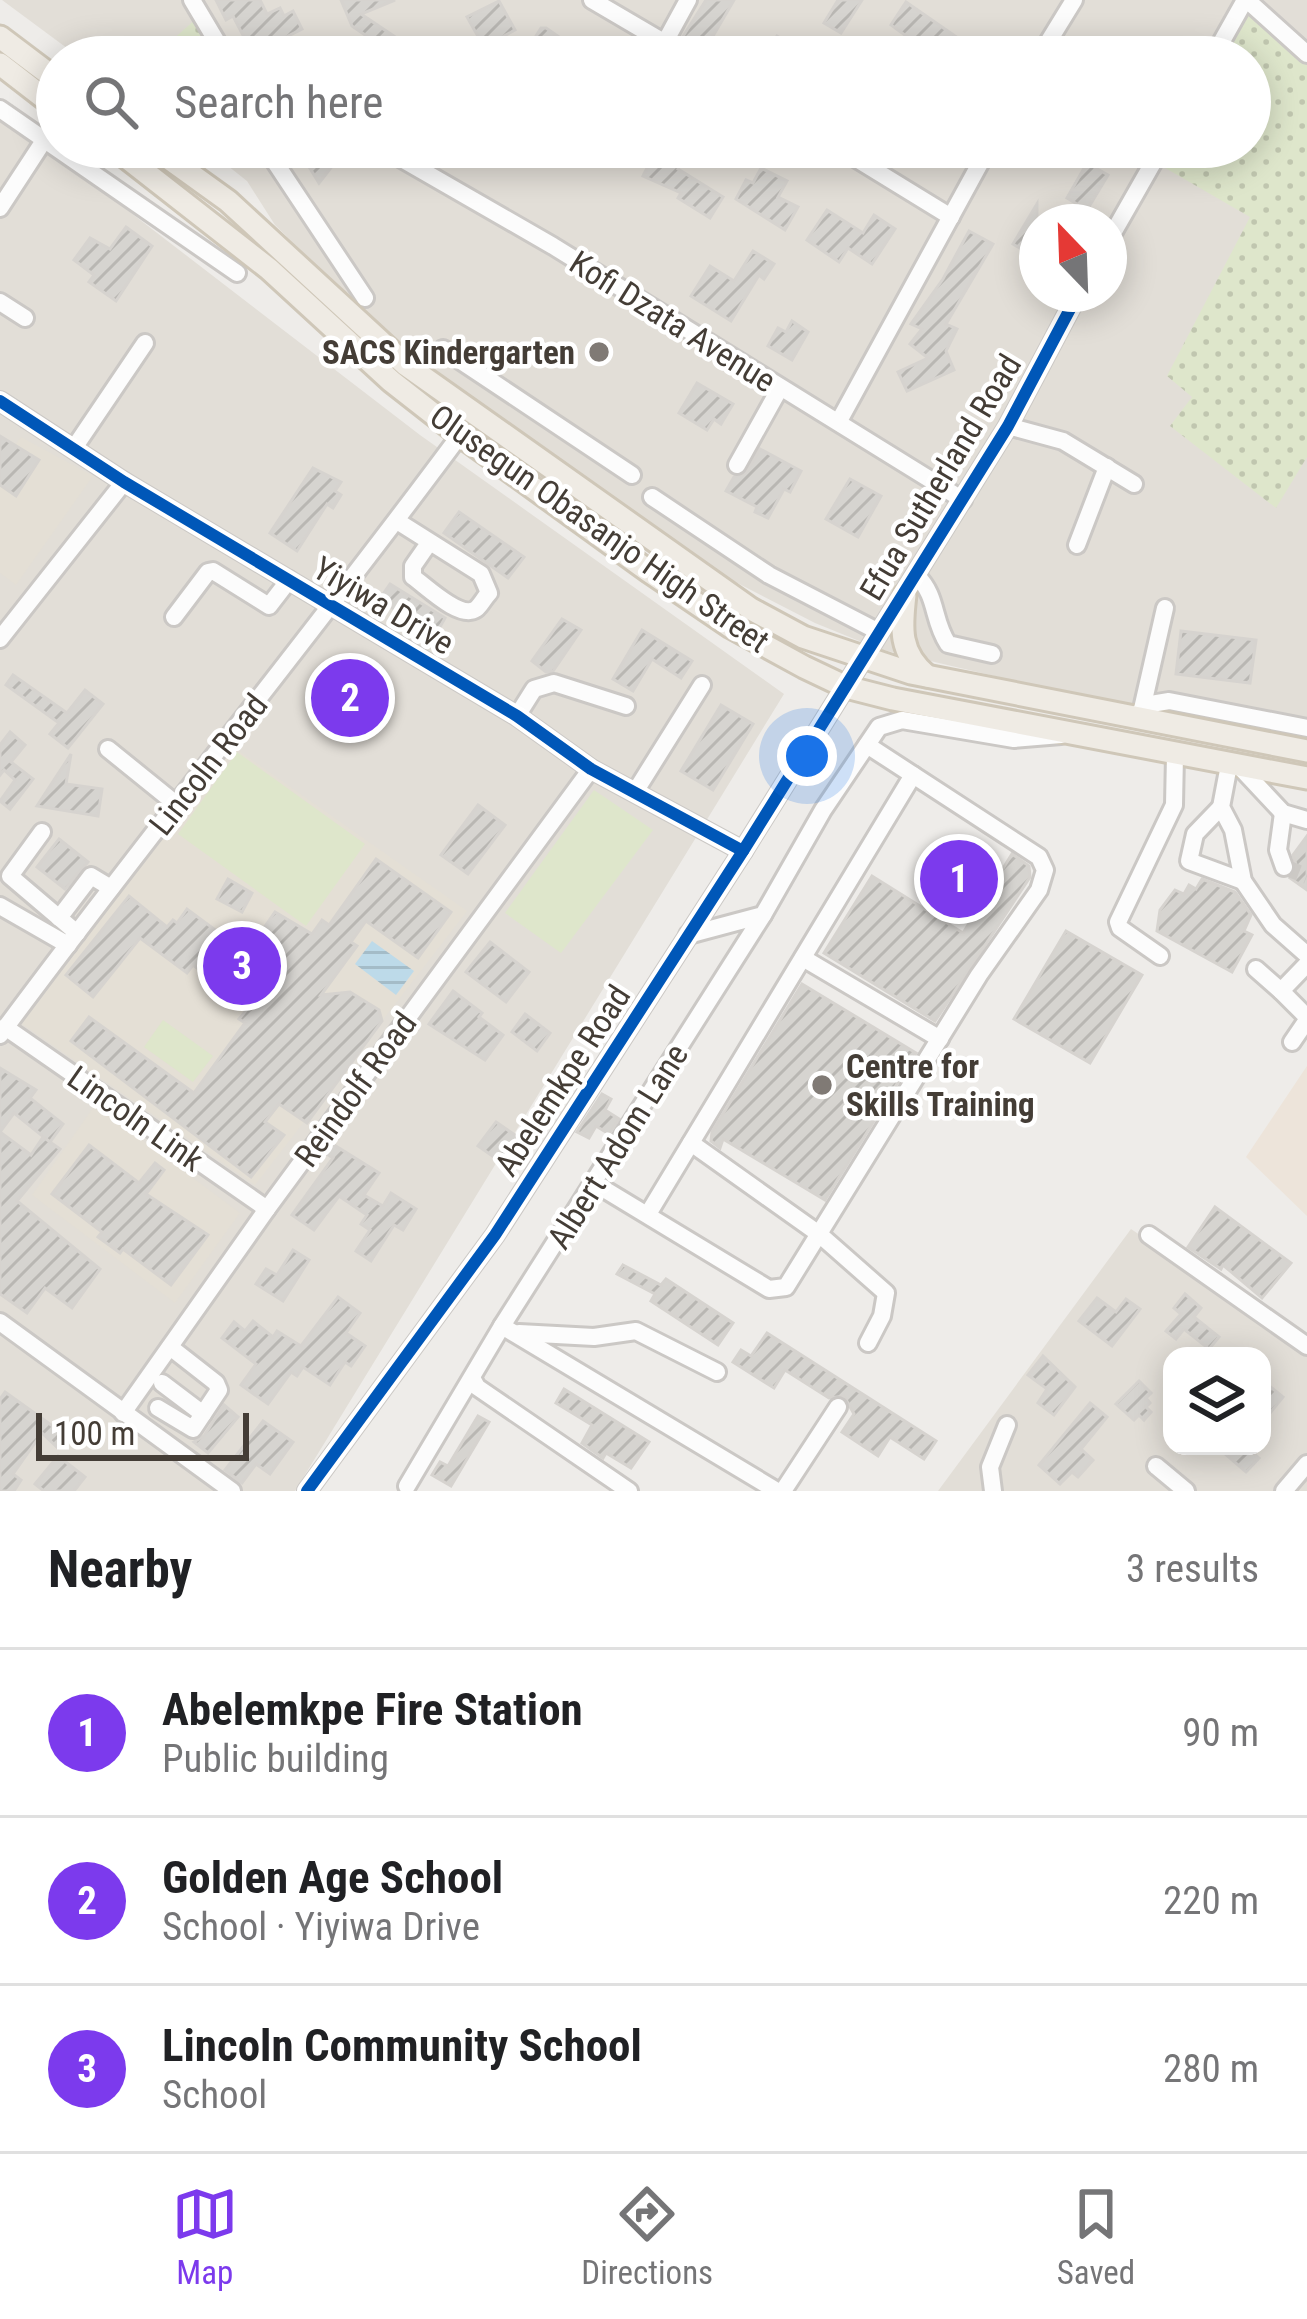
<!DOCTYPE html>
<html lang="en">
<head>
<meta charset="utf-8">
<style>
  body { margin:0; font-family:"Roboto Condensed",sans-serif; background:#f2f2f2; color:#202124 }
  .controls { position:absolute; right:36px; bottom:36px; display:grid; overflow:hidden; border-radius:24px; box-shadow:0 6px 30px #0003 }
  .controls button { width:108px; height:108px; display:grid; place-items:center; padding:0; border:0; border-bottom:3px solid #e0e0e0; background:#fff; color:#202124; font:60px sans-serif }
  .compass { position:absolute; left:1019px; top:204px; width:108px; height:108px; border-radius:50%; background:#fff; box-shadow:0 6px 30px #0003; rotate:337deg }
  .scale { position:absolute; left:36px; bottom:30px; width:213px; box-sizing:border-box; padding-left:12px; border:6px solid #443d36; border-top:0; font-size:33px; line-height:42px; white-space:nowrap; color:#443d36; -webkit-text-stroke:9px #fff; paint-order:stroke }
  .you { position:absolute; left:807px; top:756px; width:42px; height:42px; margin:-30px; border:9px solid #fff; border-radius:50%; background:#1a73e8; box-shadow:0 0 0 18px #1a73e833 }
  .badge { display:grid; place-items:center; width:78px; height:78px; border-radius:50%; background:#7c3aed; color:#fff; font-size:39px; font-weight:700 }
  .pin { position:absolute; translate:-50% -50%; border:6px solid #fff; box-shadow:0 3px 12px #0006 }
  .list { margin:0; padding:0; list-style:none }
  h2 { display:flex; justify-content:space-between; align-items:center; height:156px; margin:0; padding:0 48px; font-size:51px }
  h2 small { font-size:39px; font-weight:400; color:#757577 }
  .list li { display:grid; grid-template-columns:78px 1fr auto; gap:36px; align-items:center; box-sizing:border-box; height:168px; padding:0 48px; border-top:3px solid #e0e0e0 }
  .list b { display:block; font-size:45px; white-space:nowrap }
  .list p { margin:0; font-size:39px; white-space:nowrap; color:#757577 }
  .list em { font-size:39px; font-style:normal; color:#757577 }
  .icon { flex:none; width:66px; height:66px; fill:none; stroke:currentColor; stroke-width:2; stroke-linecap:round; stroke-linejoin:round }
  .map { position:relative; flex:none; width:1307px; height:1491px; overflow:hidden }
  .search { position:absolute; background:#fff; box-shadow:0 6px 30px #0003; left:36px; right:36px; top:36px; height:132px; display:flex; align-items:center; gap:30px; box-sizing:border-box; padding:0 42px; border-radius:66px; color:#757577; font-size:45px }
  .sheet { height:660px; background:#fff }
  nav { display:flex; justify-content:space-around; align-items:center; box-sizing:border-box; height:168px; border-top:3px solid #e0e0e0; background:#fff; font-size:33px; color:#757577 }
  nav a { display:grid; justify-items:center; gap:6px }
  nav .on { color:#7c3aed }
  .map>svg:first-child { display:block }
</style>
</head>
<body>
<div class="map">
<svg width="1307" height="1491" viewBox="0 0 1307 1491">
  <defs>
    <pattern id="park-dots" width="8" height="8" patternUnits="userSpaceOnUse" patternTransform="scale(3)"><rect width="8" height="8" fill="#dee6cb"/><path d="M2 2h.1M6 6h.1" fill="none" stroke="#c0c6af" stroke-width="1.8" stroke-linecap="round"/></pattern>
    <pattern id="water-rules" width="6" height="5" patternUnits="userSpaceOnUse" patternTransform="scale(3)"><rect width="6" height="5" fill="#bddae9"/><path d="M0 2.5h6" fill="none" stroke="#a4bcc8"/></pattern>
    <pattern id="building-hatch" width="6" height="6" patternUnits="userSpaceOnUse" patternTransform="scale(3)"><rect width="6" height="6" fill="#d6d4d0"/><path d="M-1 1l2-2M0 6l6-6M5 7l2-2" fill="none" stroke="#b9b7b3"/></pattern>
  </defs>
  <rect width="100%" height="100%" fill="#eeece9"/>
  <!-- residential -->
  <g fill="#e2ded7" fill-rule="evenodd">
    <path d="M2,0h1305v738l-206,-37 -222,-52 -64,-26 -91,-47 -243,-168 -98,-78 -108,-105 -28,-44 -43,-34h1046v-90h-1171zM1037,222h72v72h-72z"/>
    <polygon points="0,98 109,196 420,435 784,694 295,1491 0,1491"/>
    <path d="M1131,1229l176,118v144h-369zM1172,1356h90v90h-90z"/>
  </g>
  <!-- commercial -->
  <polygon fill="#ede4da" points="1307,1066 1307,1216 1246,1157"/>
  <!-- education -->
  <g fill="#e4dfd5">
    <polygon points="21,437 93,476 16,585 0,573 0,465"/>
    <polygon points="229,744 467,911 255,1185 18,1021"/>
    <polygon points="95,1105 240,1213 175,1303 32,1195"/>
  </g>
  <!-- green -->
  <g fill="#dee6cb">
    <polygon points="237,752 365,844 306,926 178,834"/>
    <polygon points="594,790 653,830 561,953 505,913"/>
    <polygon points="163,1020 213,1056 193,1082 144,1047"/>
  </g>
  <!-- park -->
  <g fill="url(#park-dots)">
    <polygon points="1249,9 1307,59 1307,457 1276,508 1170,426 1192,397 1167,376 1250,217 1160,165 1171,147 1250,147 1250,57 1222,57"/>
    <polygon points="197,18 217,57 153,57"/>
  </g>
  <!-- water -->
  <polygon fill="url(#water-rules)" points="372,941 414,971 396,995 355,964"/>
  <!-- building -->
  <g fill="url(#building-hatch)" stroke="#d6d3cf" stroke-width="3">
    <polygon points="216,0 260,0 267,14 280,8 284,16 293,11 302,29 260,50 255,39 247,43 233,16 226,20"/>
    <polygon points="341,0 395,0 361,14 425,57 372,57 376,51 367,45 371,39 352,26"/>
    <polygon points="706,0 734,0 706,48 682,38"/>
    <polygon points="838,0 862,0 841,33 824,23"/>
    <polygon points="499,1 515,30 484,47 467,17"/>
    <polygon points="906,2 965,43 989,57 945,57 942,49 927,40 913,41 891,25"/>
    <polygon points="541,28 546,28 588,57 550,57 531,44"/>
    <polygon points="777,36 797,48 800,42 824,57 763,57"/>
    <polygon points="297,147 347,147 319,183"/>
    <polygon points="866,147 921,147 913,160 896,149 887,163"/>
    <polygon points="657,148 683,160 678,169 723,197 710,218 678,198 681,193 643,176"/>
    <polygon points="1087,163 1108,175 1087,210 1067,198"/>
    <polygon points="761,168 787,181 778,197 798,207 785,230 736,199 746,180 753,183"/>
    <polygon points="1037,204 1037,238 1028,253 1013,244"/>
    <polygon points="827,210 863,233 874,215 895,229 872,264 848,248 839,262 807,240"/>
    <polygon points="126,227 152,246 116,301 89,282 94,275 74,260 90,238 110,249"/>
    <polygon points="969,231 993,244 946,324 957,329 946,351 954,370 907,391 898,372 928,358 910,344 922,329 911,324 943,279"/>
    <polygon points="753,251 774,264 764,279 759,275 731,321 691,296 710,266 734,281"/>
    <polygon points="792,321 808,332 792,360 768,346 778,328 786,332"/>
    <polygon points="697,383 733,404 721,424 714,419 707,430 679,413"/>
    <polygon points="0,436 39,460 16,496 0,485"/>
    <polygon points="760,449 801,471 790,492 784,489 768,518 755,512 757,507 726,491 734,477 747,472"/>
    <polygon points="313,468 341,482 335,491 341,495 333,508 327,504 297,551 270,533"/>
    <polygon points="850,479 881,496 858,537 826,519"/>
    <polygon points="459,512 524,557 508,578 444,533"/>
    <polygon points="390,584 445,618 436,634 379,600"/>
    <polygon points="562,619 581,630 553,671 546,672 532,661"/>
    <polygon points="642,630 692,661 681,678 652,659 633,691 613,679"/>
    <polygon points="1181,631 1256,640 1250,683 1176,674"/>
    <polygon points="13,675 67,713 85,690 103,704 68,748 50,734 59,723 6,685"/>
    <polygon points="721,705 753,724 713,790 681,771"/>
    <polygon points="10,732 25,745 11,762 33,779 10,809 0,801 15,780 4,770 0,775 0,745"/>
    <polygon points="71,754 66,784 102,789 98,816 37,806"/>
    <polygon points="478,805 505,825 468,874 441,855"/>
    <polygon points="1307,836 1307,890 1290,878 1297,868 1293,855"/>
    <polygon points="59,839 88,862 65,889 37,867"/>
    <polygon points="1012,854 1029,866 1030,877 935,1021 824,953 872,876 963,933"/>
    <polygon points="376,859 451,912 418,958 366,921 351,942 357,946 321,995 350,992 379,1010 382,1021 307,1123 279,1104 265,1122 284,1135 251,1177 71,1041 89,1017 194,1093 245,1023 239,1019 249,1007 193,965 187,973 140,938 93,997 66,975 129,896 167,927 173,920 177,923 187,909 222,935 230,924 254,942 275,912 312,934 322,920 329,925"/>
    <polygon points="228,879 252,893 242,912 217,899"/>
    <polygon points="1202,879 1235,892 1251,915 1244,931 1252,935 1232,972 1157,931 1160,910 1175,890 1184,894 1189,885 1196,889"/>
    <polygon points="1066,931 1142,975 1090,1063 1014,1019"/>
    <polygon points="490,942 529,972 506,1002 466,972"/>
    <polygon points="802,984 916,1053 825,1200 723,1139 720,1148 711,1141 712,1132"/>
    <polygon points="453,991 482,1013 479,1017 503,1035 485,1060 429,1024"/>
    <polygon points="525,1014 550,1033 537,1051 512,1032"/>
    <polygon points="0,1068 36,1090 30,1098 63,1124 50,1142 14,1113 0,1132"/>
    <polygon points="602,1094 611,1099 605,1110 619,1119 609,1134 596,1126 589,1138 577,1132"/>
    <polygon points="496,1122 531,1146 514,1171 478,1146"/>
    <polygon points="0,1132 31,1155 43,1137 60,1149 17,1201 100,1269 72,1308 45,1288 27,1313 0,1294"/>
    <polygon points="331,1143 379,1173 364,1195 383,1206 391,1193 416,1209 403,1230 394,1225 371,1261 356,1251 370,1230 361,1224 367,1215 339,1196 314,1230 292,1215 333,1158 324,1152"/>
    <polygon points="89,1145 139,1183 155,1163 164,1170 146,1194 208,1235 171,1285 123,1249 120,1253 98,1237 102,1232 52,1194"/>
    <polygon points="1215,1207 1291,1263 1262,1298 1223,1265 1221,1269 1188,1247"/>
    <polygon points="293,1250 309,1260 283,1301 256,1284 266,1269 277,1275"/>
    <polygon points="623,1265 661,1285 666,1279 733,1323 718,1345 651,1301 655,1294 617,1274"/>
    <polygon points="1185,1294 1201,1308 1194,1317 1219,1337 1209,1349 1184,1329 1176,1339 1166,1331 1181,1314 1174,1308"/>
    <polygon points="338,1297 360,1313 346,1333 365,1346 351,1366 345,1362 330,1385 303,1367 297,1376 291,1372 268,1404 241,1385 256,1364 222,1338 234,1322 245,1331 253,1321 273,1337 277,1331 301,1346"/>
    <polygon points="1097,1298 1116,1312 1126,1299 1140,1309 1112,1346 1079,1321"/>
    <polygon points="767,1333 936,1441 924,1459 890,1437 878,1456 842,1432 854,1414 844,1396 829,1398 785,1370 774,1388 733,1362 741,1350 751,1356"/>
    <polygon points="1043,1356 1075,1387 1054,1415 1038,1403 1047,1389 1028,1375"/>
    <polygon points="1262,1380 1283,1397 1262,1423"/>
    <polygon points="1139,1381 1151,1393 1146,1398 1150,1403 1146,1407 1151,1412 1144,1420 1139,1415 1134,1420 1116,1404"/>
    <polygon points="564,1389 649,1442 631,1468 606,1453 603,1458 582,1443 592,1425 556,1403"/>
    <polygon points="5,1392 68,1437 58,1448 42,1433 13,1474 21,1480 14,1491 0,1491 0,1399"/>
    <polygon points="1090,1403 1107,1417 1081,1449 1093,1460 1078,1477 1072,1472 1060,1484 1039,1465"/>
    <polygon points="224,1405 238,1417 208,1453 194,1442 204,1436"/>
    <polygon points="478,1416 489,1422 451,1486 432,1475 440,1462 448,1466"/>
    <polygon points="263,1421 293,1442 270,1474 256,1464 242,1483 225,1470"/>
    <polygon points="1216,1446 1245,1446 1259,1458 1246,1472"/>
    <polygon points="58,1456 85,1477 74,1491 44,1491 35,1484"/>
  </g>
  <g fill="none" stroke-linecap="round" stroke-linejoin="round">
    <!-- minor-tunnel -->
    <polyline stroke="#ccc9c5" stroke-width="16" stroke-dasharray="16 8" stroke-linecap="butt" points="1284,867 1307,876"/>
    <defs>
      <g id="minor">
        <polyline points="192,0 220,47 231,57"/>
        <polyline points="592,0 689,57"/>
        <polyline points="1247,0 1307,54"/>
        <polyline points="665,42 688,0"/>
        <polyline points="921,51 932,57"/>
        <polyline points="1039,57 1074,0"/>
        <polyline points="1213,57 1245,0"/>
        <polyline points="0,109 237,273"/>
        <polyline points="265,147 365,298"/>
        <polyline points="381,147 553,246 963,500"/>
        <polyline points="837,147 951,217"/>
        <polyline points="0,208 43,142"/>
        <polyline points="1109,240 1162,147"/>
        <polyline points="0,302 25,318"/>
        <polyline points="443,349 632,475"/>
        <polyline points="0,401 124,482 517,716 591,769 743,851"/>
        <polyline points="839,421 989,147"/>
        <polyline points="1008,426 1063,441 1134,484"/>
        <polyline points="74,448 145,343"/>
        <polyline points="737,465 780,388"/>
        <polyline points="652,497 769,575 879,632"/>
        <path d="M397,521l84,53 8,19c-5,5 -8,12 -13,16 -16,11 -50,-23 -63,-32v-11l16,-23"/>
        <polyline points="1077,545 1107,467"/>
        <path d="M917,576c21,21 15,44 31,68l44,10"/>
        <polyline points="174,617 208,572 213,571 269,606 289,580"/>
        <polyline points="0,639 124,482"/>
        <polyline points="1142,709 1165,608"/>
        <polyline points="517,716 534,689 554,683 626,706"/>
        <polyline points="1131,718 1151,704 1169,701 1307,728"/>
        <polyline points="108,749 176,804"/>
        <polyline points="1229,765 1221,807 1233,830 1243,881 1273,925 1307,955"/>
        <polyline points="1239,766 1283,813 1307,820"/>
        <polyline points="635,792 702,685"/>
        <polyline points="1221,807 1195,834 1189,861 1243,881"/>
        <polyline points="1283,813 1278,850 1284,867"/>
        <polyline points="42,832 10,876 77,933"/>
        <polyline points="0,906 68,945"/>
        <polyline points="59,918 91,876 111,888"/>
        <polyline points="688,935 763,915 823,810 879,727 902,720 1014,739 1061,735"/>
        <polyline points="1160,956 1120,928 1118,922 1174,805 1175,755"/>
        <polyline points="803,958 940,1039"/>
        <polyline points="1256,969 1281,991 1307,964"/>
        <polyline points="1281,991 1307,1017"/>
        <polyline points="5,1027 267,1209"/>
        <path d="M0,1035c150,-203 310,-397 460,-600"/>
        <polyline points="1292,1042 1307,1020"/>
        <polyline points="691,1143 819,1234 886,1293 882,1316 868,1343"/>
        <polyline points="594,1183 769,1289 786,1287 979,975 1039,890 1045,870 1039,857 867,745"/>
        <polyline points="648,1214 913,775"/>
        <polyline points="1149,1235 1307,1346"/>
        <polyline points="0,1322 232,1491"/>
        <polyline points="502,1326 777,1491"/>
        <polyline points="519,1333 594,1337 636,1331 717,1372"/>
        <polyline points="472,1378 477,1387 629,1491"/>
        <polyline points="162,1383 203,1414"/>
        <polyline points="158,1408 193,1429 219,1390 216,1383 170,1347"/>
        <polyline points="123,1413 267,1209 591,769"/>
        <polyline points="1156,1466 1186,1491"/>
        <polyline points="407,1486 502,1326 763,915"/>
        <polyline points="307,1491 495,1235 743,851 1008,426 1078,294"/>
        <polyline points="783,1491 838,1407"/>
        <polyline points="993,1491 990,1467 1007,1425"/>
        <polyline points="1284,1491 1307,1464"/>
      </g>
      <g id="major">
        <polyline points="0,37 57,80"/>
        <polyline points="0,64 57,108"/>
        <polyline points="113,147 269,269 391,381 460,435 647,570 731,627 804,667 846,687 893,699 1307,778"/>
        <polyline points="153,147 228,201 406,365 751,609 803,637 911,673 1307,751"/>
        <path d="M905,595c-4,33 -6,58 22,81"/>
      </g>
    </defs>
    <!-- minor casing -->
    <use href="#minor" stroke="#cbc8c5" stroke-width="22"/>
    <!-- major casing -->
    <use href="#major" stroke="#cfc7b8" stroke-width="27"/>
    <!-- minor -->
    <use href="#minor" stroke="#fcfcfc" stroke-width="16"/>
    <!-- major -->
    <use href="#major" stroke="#efebe4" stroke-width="21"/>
    <defs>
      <g id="cycleway">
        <polyline points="0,401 124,482 517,716 591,769 743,851"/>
        <polyline points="307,1491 495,1235 743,851 1008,426 1078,294"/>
      </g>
    </defs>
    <!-- cycleway casing -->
    <use href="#cycleway" stroke="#fff" stroke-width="20"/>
    <!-- cycleway -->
    <use href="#cycleway" stroke="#0057b8" stroke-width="12"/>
  </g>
  <!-- markers -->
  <g fill="#807a75" stroke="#fff" stroke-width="4.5">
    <circle cx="599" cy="352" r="12"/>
    <circle cx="822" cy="1085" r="12"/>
  </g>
  <g text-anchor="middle" stroke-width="9" stroke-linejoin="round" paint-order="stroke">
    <!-- street labels -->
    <g font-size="33" fill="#443d36" stroke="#fff">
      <text transform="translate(673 321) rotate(32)" y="12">Kofi Dzata Avenue</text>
      <text transform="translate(940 477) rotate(-59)" y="12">Efua Sutherland Road</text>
      <text transform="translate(600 528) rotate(35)" y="12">Olusegun Obasanjo High Street</text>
      <text transform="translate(384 605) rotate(31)" y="12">Yiyiwa Drive</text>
      <text transform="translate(208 764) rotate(-52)" y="12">Lincoln Road</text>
      <text transform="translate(562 1080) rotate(-57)" y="12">Abelemkpe Road</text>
      <text transform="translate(355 1089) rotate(-54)" y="12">Reindolf Road</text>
      <text transform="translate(136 1118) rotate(35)" y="12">Lincoln Link</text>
      <text transform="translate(617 1146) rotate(-58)" y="12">Albert Adom Lane</text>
    </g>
    <!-- poi labels -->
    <g font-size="33" font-weight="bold" fill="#443d36" stroke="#fff" text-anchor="end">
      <text x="575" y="364">SACS Kindergarten</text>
      <text x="846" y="1078" text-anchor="start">Centre for<tspan x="846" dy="38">Skills Training</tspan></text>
    </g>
  </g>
</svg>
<div class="controls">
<button><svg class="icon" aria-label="layers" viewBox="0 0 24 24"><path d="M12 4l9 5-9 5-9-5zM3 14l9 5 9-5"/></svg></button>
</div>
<svg class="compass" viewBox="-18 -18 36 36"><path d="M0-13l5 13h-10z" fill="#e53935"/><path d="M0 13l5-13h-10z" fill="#757577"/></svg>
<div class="scale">100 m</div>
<div class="you"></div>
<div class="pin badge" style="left:959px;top:879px">1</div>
<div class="pin badge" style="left:350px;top:698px">2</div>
<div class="pin badge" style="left:242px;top:966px">3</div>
<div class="search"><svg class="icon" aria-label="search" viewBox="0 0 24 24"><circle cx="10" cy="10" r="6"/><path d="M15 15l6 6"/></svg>Search here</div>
</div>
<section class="sheet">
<h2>Nearby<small>3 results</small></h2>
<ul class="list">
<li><span class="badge">1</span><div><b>Abelemkpe Fire Station</b><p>Public building</p></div><em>90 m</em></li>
<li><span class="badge">2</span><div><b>Golden Age School</b><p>School · Yiyiwa Drive</p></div><em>220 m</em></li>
<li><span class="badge">3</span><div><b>Lincoln Community School</b><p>School</p></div><em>280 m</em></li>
</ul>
</section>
<nav>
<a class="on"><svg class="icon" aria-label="map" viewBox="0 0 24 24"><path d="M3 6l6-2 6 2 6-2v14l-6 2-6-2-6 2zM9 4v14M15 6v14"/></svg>Map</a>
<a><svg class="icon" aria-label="directions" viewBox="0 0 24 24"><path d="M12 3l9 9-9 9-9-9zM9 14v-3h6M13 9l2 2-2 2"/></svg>Directions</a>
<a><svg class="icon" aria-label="saved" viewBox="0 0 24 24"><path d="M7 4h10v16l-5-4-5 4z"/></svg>Saved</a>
</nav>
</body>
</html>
